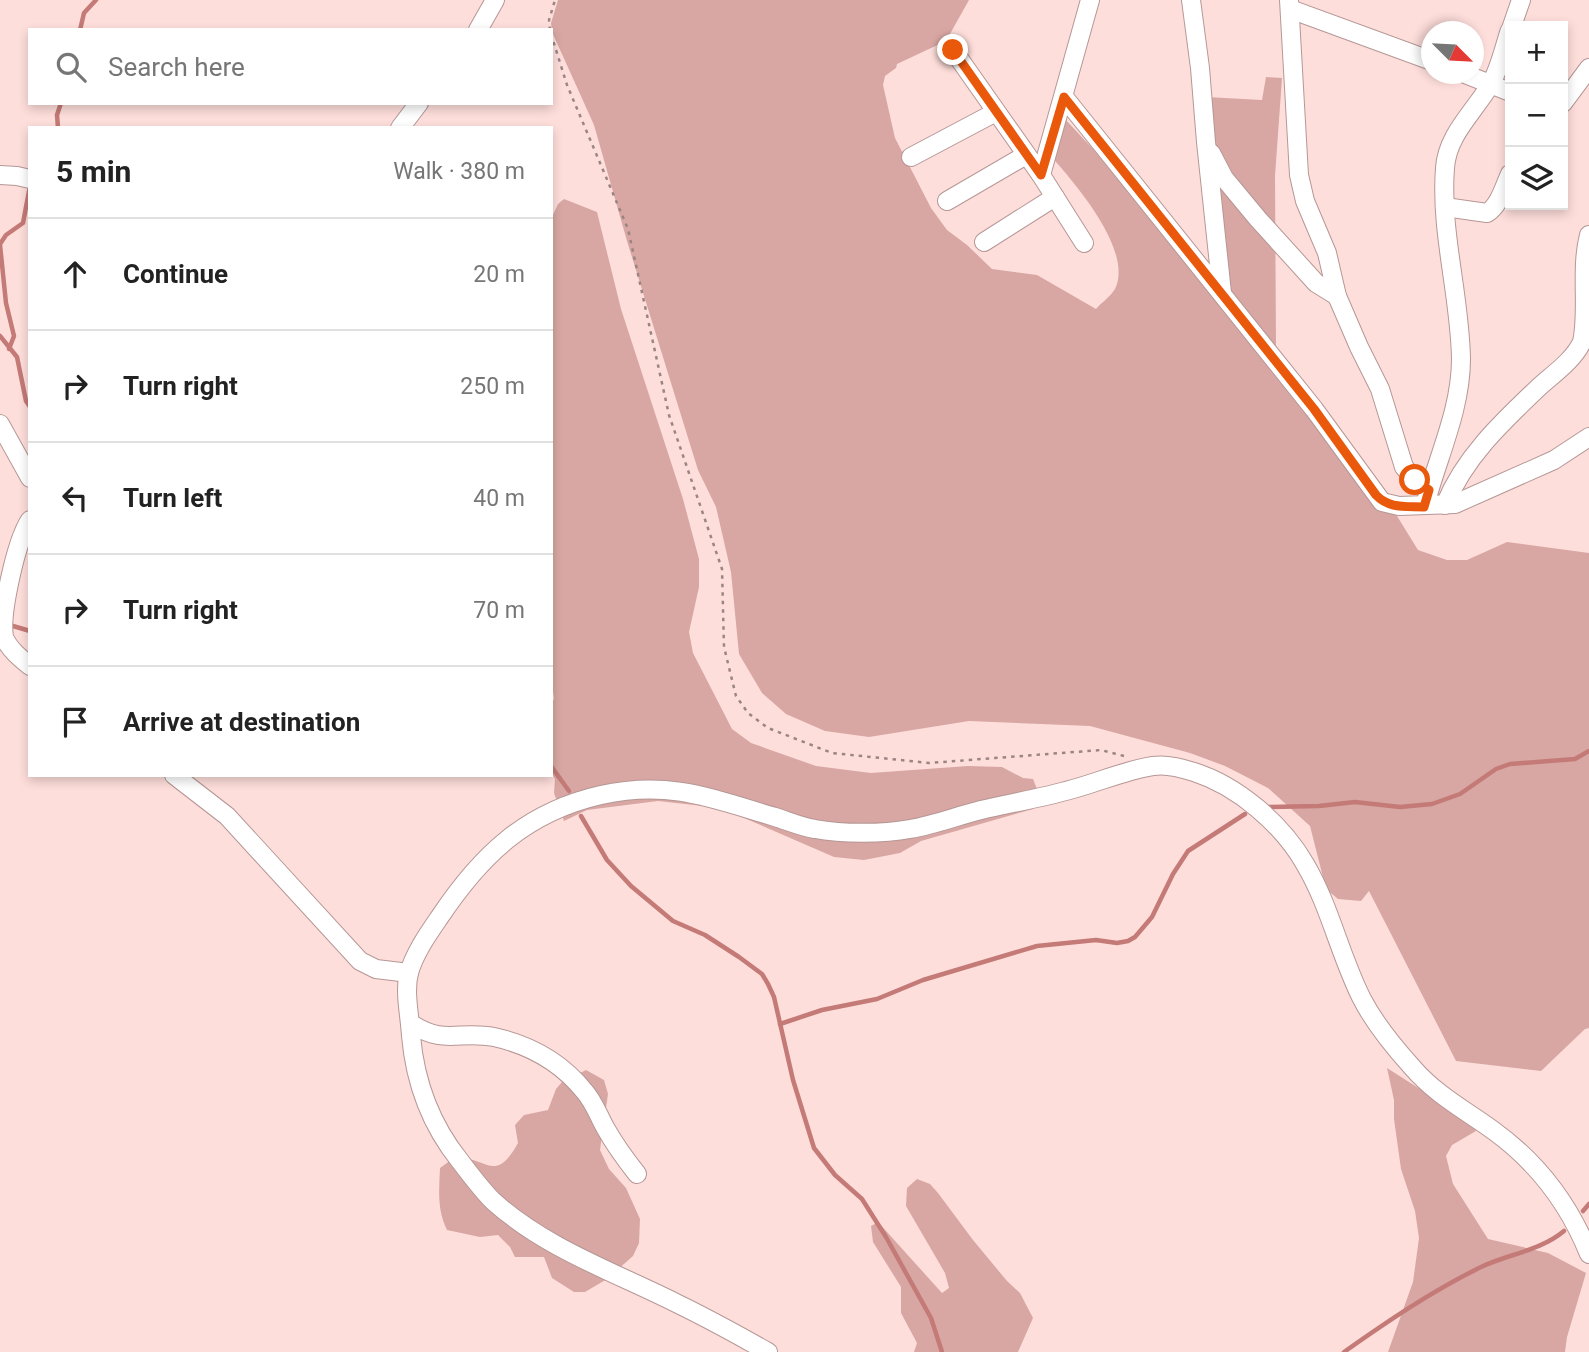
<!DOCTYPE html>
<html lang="en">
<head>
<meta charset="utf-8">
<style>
  body { margin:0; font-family:Roboto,sans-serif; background:#f2f2f2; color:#222 }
  .controls { position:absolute; right:21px; top:21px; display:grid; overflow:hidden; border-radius:0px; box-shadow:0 4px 10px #0003 }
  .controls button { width:63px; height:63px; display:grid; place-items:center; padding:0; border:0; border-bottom:2px solid #e0e0e0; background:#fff; color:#222; font:35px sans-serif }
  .compass { position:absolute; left:1421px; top:21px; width:63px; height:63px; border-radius:50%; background:#fff; box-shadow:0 4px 10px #0003; rotate:114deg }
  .stop { position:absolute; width:21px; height:21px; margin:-16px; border:5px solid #ea580c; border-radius:50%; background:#fff }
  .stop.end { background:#ea580c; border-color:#fff; box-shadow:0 2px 7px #0008 }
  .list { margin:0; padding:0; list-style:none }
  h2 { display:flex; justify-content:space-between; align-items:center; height:91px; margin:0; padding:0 28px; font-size:30px }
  h2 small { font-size:23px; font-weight:400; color:#767676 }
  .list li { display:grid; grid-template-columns:46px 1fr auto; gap:21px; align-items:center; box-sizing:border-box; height:112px; padding:0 28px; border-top:2px solid #e0e0e0 }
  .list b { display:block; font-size:26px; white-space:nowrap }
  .list em { font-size:23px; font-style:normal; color:#767676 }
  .icon { flex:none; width:38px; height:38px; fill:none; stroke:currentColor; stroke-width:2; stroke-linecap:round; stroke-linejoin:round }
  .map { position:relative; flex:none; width:1589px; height:1352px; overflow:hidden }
  .search { position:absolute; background:#fff; box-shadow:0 4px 10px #0003; left:28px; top:28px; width:525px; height:77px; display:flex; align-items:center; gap:18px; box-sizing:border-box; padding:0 24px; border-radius:0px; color:#767676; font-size:26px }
  .panel { position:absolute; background:#fff; box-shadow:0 4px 10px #0003; left:28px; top:126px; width:525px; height:651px; border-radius:0px }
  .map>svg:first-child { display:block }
</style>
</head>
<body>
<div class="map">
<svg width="1589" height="1352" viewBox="0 0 1589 1352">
  <rect width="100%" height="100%" fill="#fededb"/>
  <!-- green -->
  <g fill="#d8a7a3">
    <path d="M558,0h411l-23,41 -49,23 -1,4 -11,8 -2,9 12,53 36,70 16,22 20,15 25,24 45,6 59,34c5,-6 15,-13 19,-20 19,-39 -42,-108 -66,-135l15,-36 29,31 82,99 55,50 -24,-201 56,3 4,-23 16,1 -7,98 1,173 87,112 55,89 29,10h20l40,-18 82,11v475l-4,1 -44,42 -85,-10 -87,-170 -8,10 -23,-2 -12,-10 -16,-63 -42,-38 -43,-22 -35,-13 -100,-27 -121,-5 -100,16 -44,-6 -39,-17 -24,-21 -23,-39 -8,-82 -15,-65 -18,-37 -71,-229 -33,-116 -42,-93 -1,-9z"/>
    <polygon points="564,199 597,212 621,309 683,499 699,559 699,587 689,632 693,653 732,729 751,743 816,766 871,773 968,766 1002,767 1023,778 1033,779 1037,789 1038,804 1033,809 921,841 900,853 864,860 834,857 735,814 712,807 658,801 587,810 564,821 554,793 555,779 551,772 551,704 554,699 551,678 551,219 558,204"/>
    <polygon points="1387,1068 1470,1121 1476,1131 1452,1145 1446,1156 1453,1184 1488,1239 1548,1253 1586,1273 1567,1337 1565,1352 1388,1352 1413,1282 1419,1238 1415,1211 1401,1169 1394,1119 1394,1100"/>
    <path d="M586,1070l18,10 4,14 -8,56 9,19 17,19 14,31 -1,24 -6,13 -26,23 -22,13h-11l-22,-14 -8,-21h-29l-5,-10 -12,-12 -18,2 -33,-7c-10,-20 -8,-40 -7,-62l15,-11c34,1 40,27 63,-14l-3,-18 9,-10 24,-5 8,-21 6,-7z"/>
    <polygon points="917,1179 930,1184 938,1193 973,1240 1007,1281 1020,1293 1033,1318 1018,1352 914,1352 917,1343 901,1313 901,1287 873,1242 871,1226 878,1222 942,1293 949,1288 945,1273 906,1206 907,1188"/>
  </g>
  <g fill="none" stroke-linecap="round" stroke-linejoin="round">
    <!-- stream -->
    <g stroke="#c47a76" stroke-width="4.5">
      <polyline points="80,30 84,13 96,0"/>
      <polyline points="58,128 57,115 61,103"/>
      <polyline points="0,244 6,235 23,223 30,186"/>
      <polyline points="0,245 6,303 14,336 9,349"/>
      <polyline points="0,336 17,357 26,401 30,407"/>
      <polyline points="13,626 30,631"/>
      <polyline points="551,766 569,791"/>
      <polyline points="1268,807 1319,806 1355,802 1400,807 1432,804 1460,794 1496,769 1510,764 1575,759 1589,751"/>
      <polyline points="581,816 607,860 631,886 673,921 705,935 739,957 762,974 768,984 774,997 793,1080 814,1148 835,1175 862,1199 886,1237 931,1318 942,1352"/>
      <polyline points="780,1024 822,1010 877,999 923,980 1037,946 1096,940 1117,943 1128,941 1135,937 1152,917 1173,874 1188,851 1245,814"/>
      <polyline points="1583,1211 1589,1204"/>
      <path d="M1344,1352c44,-31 88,-61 137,-85 27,-13 59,-16 83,-36"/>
    </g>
    <defs>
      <g id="minor">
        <polyline points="1191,0 1200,68 1206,142 1222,293"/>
        <polyline points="1289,0 1299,175 1305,201 1327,253 1337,296 1359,347 1380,389 1404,467 1415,480 1429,490"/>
        <polyline points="1290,9 1432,61"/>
        <polyline points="1512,26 1521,0"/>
        <polyline points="478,30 495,0"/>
        <polyline points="953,50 1041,175 1084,243"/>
        <polyline points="1465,74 1510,92"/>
        <polyline points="1064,97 1314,409 1382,502 1399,506 1455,504 1554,460 1589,437"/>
        <polyline points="1563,103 1589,68"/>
        <polyline points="400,128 419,103"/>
        <polyline points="1211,153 1224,178 1258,219 1316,283 1337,296"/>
        <polyline points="911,157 996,112"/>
        <polyline points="0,175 17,176 30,179"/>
        <polyline points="1041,175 1090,0"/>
        <polyline points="947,201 1026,155"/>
        <path d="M1445,207l42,6c12,-7 17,-26 23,-39"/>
        <polyline points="984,242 1055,197"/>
        <polyline points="0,424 30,478"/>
        <path d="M1427,498c13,-46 34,-91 34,-139 -1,-64 -21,-127 -16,-191 2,-33 29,-56 45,-83 10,-16 14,-38 20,-55"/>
        <path d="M1445,505c19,-47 56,-82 93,-117 14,-13 35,-27 44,-46 7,-31 -2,-73 7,-107"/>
        <path d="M30,520c-14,21 -30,94 -26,117 5,12 16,21 26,29"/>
        <polyline points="174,775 227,816 360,961 376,969 409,973"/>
        <path d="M410,1023c35,23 48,7 84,14 36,8 68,26 91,55 9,10 14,25 21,37 9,16 20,31 31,45"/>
        <path d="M768,1352c-30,-17 -61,-34 -92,-49 -62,-31 -131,-55 -183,-102 -12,-12 -23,-27 -33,-40 -29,-36 -45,-80 -49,-125 -1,-20 -7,-44 -2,-63 5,-19 19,-39 30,-55 42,-63 87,-106 162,-123 68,-15 110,3 174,22 13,4 27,10 40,12 27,5 68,5 95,0 24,-4 47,-13 71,-19 30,-7 61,-12 92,-21 26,-7 53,-19 80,-23 12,-2 29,2 41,6 44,14 88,52 111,92 25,42 35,92 57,135 13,25 31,47 50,68 23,27 53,43 82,64 44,32 75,73 95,123"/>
      </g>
    </defs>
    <!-- minor casing -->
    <use href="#minor" stroke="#b59795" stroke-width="20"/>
    <!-- path -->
    <g stroke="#9a8583" stroke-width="2.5" stroke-dasharray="3.5 5" stroke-linecap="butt">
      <polyline points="550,30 549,20 555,0"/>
      <polyline points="551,34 567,85 628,229 669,415 722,569 724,647 736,696 748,713 768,728 832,753 929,763 1101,750 1124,756"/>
    </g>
    <!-- minor -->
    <use href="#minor" stroke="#fff" stroke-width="18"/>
  </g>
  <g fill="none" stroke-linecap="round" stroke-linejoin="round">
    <!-- route -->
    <path stroke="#ea580c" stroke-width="9" d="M953,50l88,125 23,-78 250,312 62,86c13,14 30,11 48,12l5,-17 -14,-10"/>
  </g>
</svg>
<div class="controls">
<button>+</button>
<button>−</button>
<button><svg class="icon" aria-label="layers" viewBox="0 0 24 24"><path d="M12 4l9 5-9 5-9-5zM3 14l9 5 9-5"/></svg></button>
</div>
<svg class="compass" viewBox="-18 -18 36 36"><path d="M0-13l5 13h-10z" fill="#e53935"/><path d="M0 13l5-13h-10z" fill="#767676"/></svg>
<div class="stop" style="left:1415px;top:480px"></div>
<div class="stop end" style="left:953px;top:50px"></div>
<div class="search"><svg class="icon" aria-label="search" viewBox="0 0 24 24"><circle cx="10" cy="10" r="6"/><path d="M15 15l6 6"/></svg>Search here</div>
<section class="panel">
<h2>5 min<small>Walk · 380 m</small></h2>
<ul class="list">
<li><svg class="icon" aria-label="ahead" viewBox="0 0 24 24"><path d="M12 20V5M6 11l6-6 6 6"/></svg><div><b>Continue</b></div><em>20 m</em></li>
<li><svg class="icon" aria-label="right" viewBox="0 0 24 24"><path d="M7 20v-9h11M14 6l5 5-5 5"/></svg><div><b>Turn right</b></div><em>250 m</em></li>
<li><svg class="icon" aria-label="left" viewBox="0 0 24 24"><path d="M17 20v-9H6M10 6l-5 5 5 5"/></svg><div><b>Turn left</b></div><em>40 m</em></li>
<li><svg class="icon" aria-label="right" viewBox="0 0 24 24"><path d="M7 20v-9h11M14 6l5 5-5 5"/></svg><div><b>Turn right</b></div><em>70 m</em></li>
<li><svg class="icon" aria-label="arrive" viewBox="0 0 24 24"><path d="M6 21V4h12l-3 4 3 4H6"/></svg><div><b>Arrive at destination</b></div></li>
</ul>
</section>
</div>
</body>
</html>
